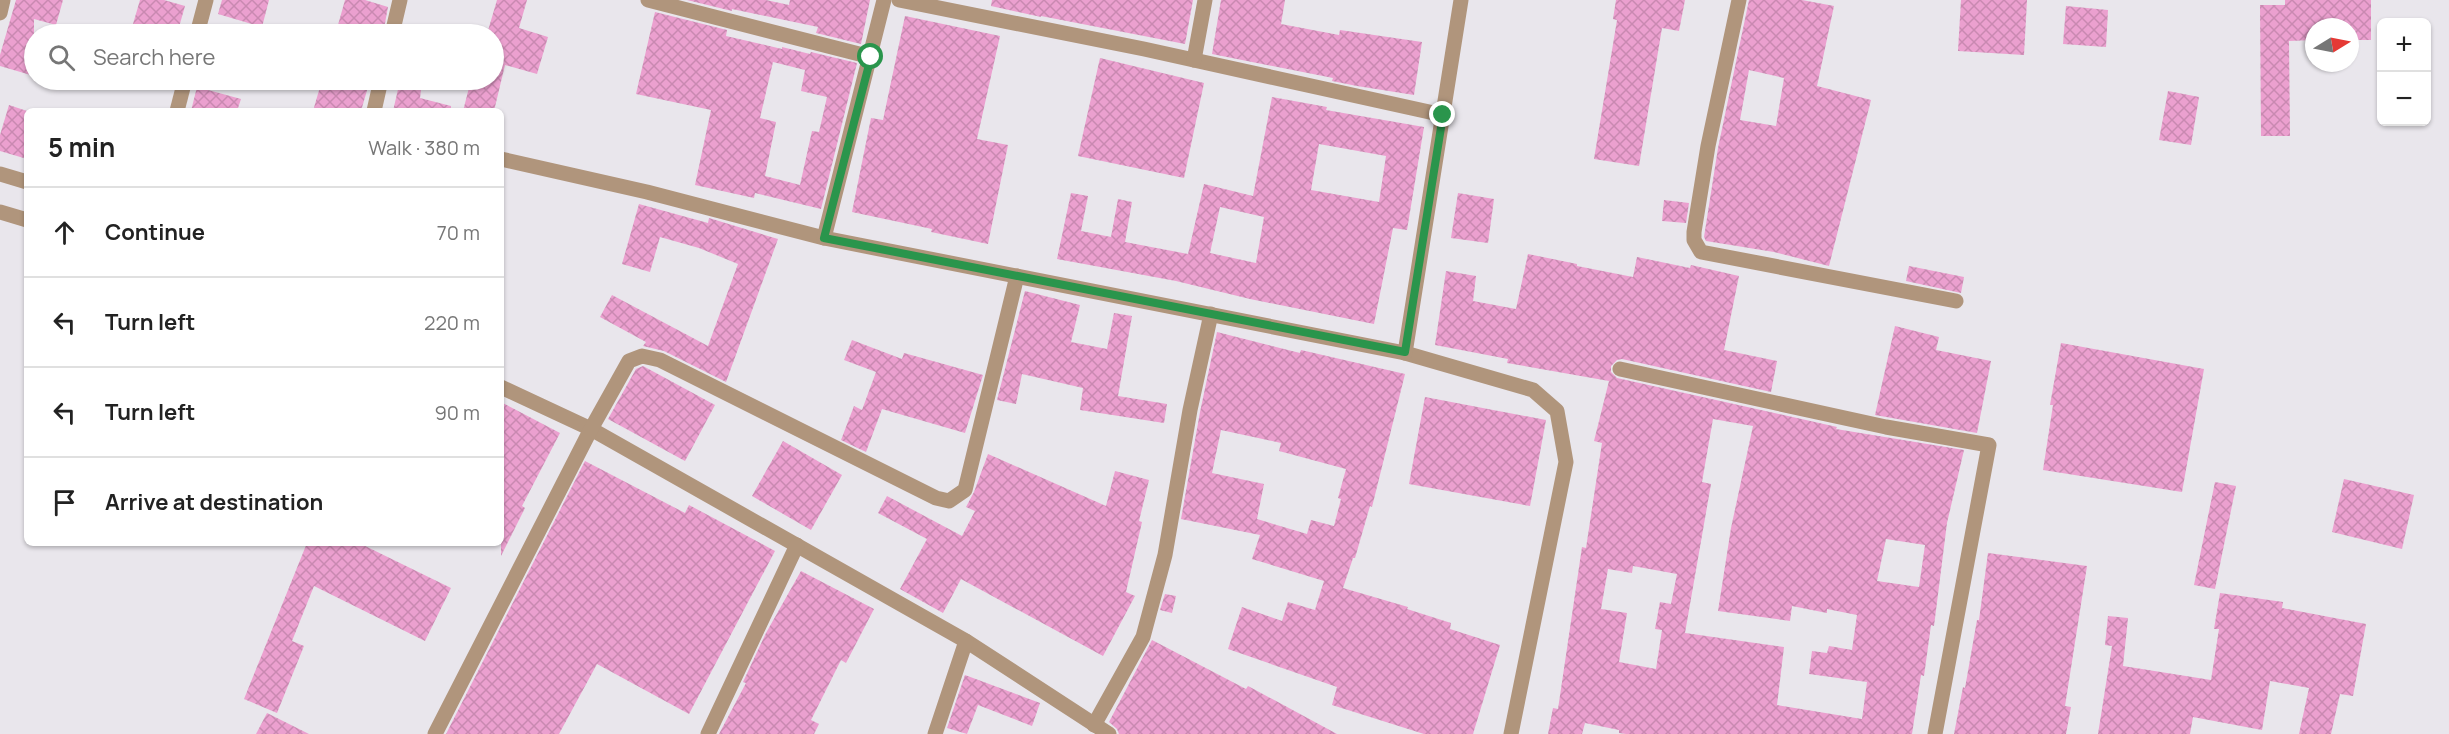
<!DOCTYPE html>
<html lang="en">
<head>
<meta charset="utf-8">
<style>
  body { margin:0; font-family:Manrope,sans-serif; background:#f2f2f2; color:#222 }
  .controls { position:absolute; right:18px; top:18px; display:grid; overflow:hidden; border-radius:9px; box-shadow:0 2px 4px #0004 }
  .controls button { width:54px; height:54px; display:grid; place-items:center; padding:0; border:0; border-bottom:2px solid #e0e0e0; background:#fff; color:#222; font:30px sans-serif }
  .compass { position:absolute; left:2305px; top:18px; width:54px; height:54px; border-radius:50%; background:#fff; box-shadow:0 2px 4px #0004; rotate:80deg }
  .stop { position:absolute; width:18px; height:18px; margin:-14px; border:4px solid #2a954c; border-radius:50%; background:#fff }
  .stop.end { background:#2a954c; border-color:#fff; box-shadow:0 2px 6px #0008 }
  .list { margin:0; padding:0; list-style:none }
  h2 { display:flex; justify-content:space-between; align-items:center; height:78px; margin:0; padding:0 24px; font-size:26px }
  h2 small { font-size:20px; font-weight:400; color:#767676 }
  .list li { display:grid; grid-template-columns:39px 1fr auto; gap:18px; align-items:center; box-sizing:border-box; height:90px; padding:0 24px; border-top:2px solid #e0e0e0 }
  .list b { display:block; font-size:22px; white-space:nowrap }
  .list em { font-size:20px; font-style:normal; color:#767676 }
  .icon { flex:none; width:33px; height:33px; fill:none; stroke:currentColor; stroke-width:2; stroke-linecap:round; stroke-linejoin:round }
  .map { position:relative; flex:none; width:2449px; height:734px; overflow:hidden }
  .search { position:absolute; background:#fff; box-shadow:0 2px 4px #0004; left:24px; top:24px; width:480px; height:66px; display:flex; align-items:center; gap:15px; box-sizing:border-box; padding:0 21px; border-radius:33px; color:#767676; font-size:22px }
  .panel { position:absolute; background:#fff; box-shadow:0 2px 4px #0004; left:24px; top:108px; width:480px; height:438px; border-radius:9px }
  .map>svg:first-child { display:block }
</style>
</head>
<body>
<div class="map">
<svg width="2449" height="734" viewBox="0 0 2449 734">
  <defs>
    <pattern id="building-cross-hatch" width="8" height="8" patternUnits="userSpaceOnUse" patternTransform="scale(1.5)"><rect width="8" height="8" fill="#eba0cf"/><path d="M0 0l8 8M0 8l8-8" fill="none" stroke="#c989b1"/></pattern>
  </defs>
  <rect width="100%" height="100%" fill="#e9e6ec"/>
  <!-- building -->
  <g fill="url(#building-cross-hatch)" fill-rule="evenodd">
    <polygon points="16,0 63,0 56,25 34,19 34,76 0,66 0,55"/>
    <polygon points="140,0 164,0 185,6 177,34 167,34 133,24"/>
    <polygon points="222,0 269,0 262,27 218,14"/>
    <polygon points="345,0 365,0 388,7 383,34 371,34 338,25"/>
    <polygon points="497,0 527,0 519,28 548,37 537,74 505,65 494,111 463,111 471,80 494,80 494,34 487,34"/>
    <polygon points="687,0 766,0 789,5 790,0 870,0 861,44 816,33 818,27 732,9 732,11"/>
    <polygon points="992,0 1193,0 1185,44 1041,16 1041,17 991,6"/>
    <polygon points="1221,0 1285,0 1281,24 1339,35 1340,30 1422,42 1414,95 1357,86 1332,81 1333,78 1212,54"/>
    <polygon points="1616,0 1685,0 1679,31 1662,28 1639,166 1594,159 1617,20 1613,19"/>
    <path d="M1749,0h53l32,6 -17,80 54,14 -42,166 -55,-14 -68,-11 -2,-4 14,-89zM1749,70l35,8 -8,48 -36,-6z"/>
    <polygon points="1961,0 2027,0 2024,55 1958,51"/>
    <polygon points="2285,0 2371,0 2371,40 2350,40 2350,27 2314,27 2314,40 2289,41 2290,136 2261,136 2260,5 2285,5"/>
    <polygon points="2066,6 2108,10 2106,47 2063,44"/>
    <path d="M655,12l72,18 -1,6 56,13v-2l28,7 1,-2 46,11 -36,146 -66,-16 -1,5 -59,-13 16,-75 -75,-16zM773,62l32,8 -4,21 26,6 -8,35 -7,-1 -12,54 -35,-9 11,-54 -16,-4z"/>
    <polygon points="905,16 1000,36 977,139 1008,145 988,244 931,232 932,229 852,212 871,118 883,120"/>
    <polygon points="1100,58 1204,83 1184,178 1078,156"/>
    <polygon points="322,80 370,80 361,111 313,111"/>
    <polygon points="399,85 421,90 420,98 451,106 451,111 393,111"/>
    <polygon points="197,87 241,99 237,111 191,111"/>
    <polygon points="2168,91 2199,97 2191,145 2159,140"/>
    <path d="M1272,97l55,10 -1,3 98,17 -17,103 -14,-2 -19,96 -124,-25 -74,-18 -119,-22 14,-66 17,3 -7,35 30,6 7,-38 14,3 -7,40 63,12 16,-70 49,12zM1319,144l67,12 -7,46 -68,-12zM1220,207l44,10 -8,46 -46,-10z"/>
    <polygon points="9,105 27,111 27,159 0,151 0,135"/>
    <polygon points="1458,193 1494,199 1488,243 1451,238"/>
    <polygon points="1664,200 1689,203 1686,223 1662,221"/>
    <polygon points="639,204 708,223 709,218 778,239 726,382 664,351 643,346 646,342 600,317 612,295 708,346 738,264 699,248 660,237 650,272 622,264"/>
    <path d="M1528,254l49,10v2l56,11 4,-20 53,11 1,-3 48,11 -15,74 53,11 -6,31 -149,-33 -5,1 -6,6v6l6,6 220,49 -1,2 128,21 -17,73 -13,103 -3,-1 -7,51 -3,-1 -9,59h-286l-7,-1v-3l-34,-7 -3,11h-34l5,-26 5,1 24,-162 4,1 16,-105 -8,-2 15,-60 -102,-18 1,-4 -73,-14 11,-74 30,5 -3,25 43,8zM1713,419l40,7 -22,102 -13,83 72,10 2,-15 35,7v-4l30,6 -5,35 -23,-4 -2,7 -15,-2 -3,23 58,8 -5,37 -85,-14 7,-58 -99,-14 26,-149 -9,-2zM1886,539l39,6 -6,42 -42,-6zM1633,566l44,8 -6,30 -11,-2 -5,27 7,1 -6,39 -37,-7 8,-49 -26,-4 7,-40 24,4z"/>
    <polygon points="1909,266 1964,277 1961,293 1906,281"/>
    <polygon points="1025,291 1080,305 1071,342 1107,349 1114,313 1132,316 1118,396 1167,404 1164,423 1080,410 1083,388 1022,374 1016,404 997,400"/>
    <polygon points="1895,326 1939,337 1936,350 1991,361 1977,433 1875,415"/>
    <path d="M1217,332l83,21 1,-3 104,24 -33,133 -2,-1 -15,52h-2l-10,30 65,19 -1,2 44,14 -1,6 50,16 -27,89h-49l-92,-29 5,-18 -109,-38 14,-42 40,14 6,-19 27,8 9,-29 -72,-22 8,-24 -79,-16 19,-107zM1221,430l60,13 -2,8 67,18 -8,29 3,1 -7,27 -23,-6 -4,14 -50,-15 7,-35 -52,-11z"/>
    <polygon points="852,340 902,359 904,353 983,375 965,433 882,409 866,452 841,440 854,406 862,410 876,372 844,360"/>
    <polygon points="2061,343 2204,369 2182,492 2043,470 2053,405 2050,405"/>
    <polygon points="643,366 715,405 685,461 608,419 636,369"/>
    <polygon points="1425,397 1546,420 1530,506 1409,484"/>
    <polygon points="501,402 560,433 522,506 525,508 501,556"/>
    <polygon points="783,441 842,475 811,530 752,496"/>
    <polygon points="988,454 1106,506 1115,471 1149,480 1139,521 1142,522 1126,592 1135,596 1103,656 961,579 943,613 900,589 927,539 878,513 887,496 962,536 975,511 966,507 974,492"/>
    <polygon points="585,461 685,513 689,505 775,551 689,714 597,664 559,734 446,734"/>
    <polygon points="2344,479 2414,495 2402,549 2332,532"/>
    <polygon points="2215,482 2236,486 2215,589 2194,585"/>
    <polygon points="307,543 359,543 451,588 425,641 314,586 292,641 304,646 277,713 244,699"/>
    <polygon points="1988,553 2087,566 2065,706 2071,707 2066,734 1954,734 1963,687 1965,688 1977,620 1979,620"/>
    <polygon points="801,571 874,609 846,663 841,660 811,720 819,724 814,734 719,734 746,683 743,682 766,633"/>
    <polygon points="2220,593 2283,602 2282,608 2366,624 2353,696 2340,694 2331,734 2299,734 2309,688 2270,681 2262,730 2193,717 2190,734 2098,734 2112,646 2105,645 2108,616 2128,618 2123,666 2211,680 2219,629 2214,629"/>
    <polygon points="1165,594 1176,596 1172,613 1160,610"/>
    <polygon points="1152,640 1246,689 1248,686 1337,734 1119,734 1117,729 1109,722"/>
    <polygon points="965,675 1040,703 1032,726 978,705 967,734 947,728"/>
    <polygon points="267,713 309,734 256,734"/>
  </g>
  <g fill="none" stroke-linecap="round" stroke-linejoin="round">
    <!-- street -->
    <g stroke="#b0957c" stroke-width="15">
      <polyline points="648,0 871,57"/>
      <polyline points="899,0 1144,49 1443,115"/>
      <polyline points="1739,0 1708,146 1694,232 1694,240 1701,252 1956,301"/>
      <polyline points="0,13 3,0"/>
      <polyline points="197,34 206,0"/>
      <polyline points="392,34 400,0"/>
      <polyline points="1194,60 1205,0"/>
      <polyline points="177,111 185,80"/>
      <polyline points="374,111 381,80"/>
      <polyline points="501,159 647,192 824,238 1405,353 1533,390 1557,411 1566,462 1511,734"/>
      <polyline points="0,174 27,182"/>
      <polyline points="0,212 27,220"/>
      <polyline points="824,238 884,0"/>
      <polyline points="1405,353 1461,0"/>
      <polyline points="1620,369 1886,427 1989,445 1935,734"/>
      <polyline points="501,387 591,429 966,641 1109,734"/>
      <polyline points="1094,725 1143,637 1165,555 1190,410 1211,314"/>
      <polyline points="435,734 591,429 629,361 642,356 660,360 936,498 949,501 965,490 1017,276"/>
      <polyline points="708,734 797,545"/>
      <polyline points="935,734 966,641"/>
    </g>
  </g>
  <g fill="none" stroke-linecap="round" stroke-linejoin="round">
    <!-- route -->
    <polyline stroke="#2a954c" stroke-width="8" points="871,57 824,238 1405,352 1443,115"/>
  </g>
</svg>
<div class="controls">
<button>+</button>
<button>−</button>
</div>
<svg class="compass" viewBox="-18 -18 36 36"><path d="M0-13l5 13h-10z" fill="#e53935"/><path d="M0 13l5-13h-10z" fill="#767676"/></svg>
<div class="stop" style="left:871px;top:57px"></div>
<div class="stop end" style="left:1443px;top:115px"></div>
<div class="search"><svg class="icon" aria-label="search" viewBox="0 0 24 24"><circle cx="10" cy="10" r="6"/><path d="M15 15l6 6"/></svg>Search here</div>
<section class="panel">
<h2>5 min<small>Walk · 380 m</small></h2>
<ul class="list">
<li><svg class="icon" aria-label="ahead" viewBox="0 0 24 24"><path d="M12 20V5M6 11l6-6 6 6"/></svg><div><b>Continue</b></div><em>70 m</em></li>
<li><svg class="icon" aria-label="left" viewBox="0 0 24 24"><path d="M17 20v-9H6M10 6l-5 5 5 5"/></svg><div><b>Turn left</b></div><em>220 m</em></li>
<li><svg class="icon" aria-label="left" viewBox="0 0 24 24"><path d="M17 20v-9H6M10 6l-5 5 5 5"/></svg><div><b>Turn left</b></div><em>90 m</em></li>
<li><svg class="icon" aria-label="arrive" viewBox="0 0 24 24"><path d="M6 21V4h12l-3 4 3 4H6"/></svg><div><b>Arrive at destination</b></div></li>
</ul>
</section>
</div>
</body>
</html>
